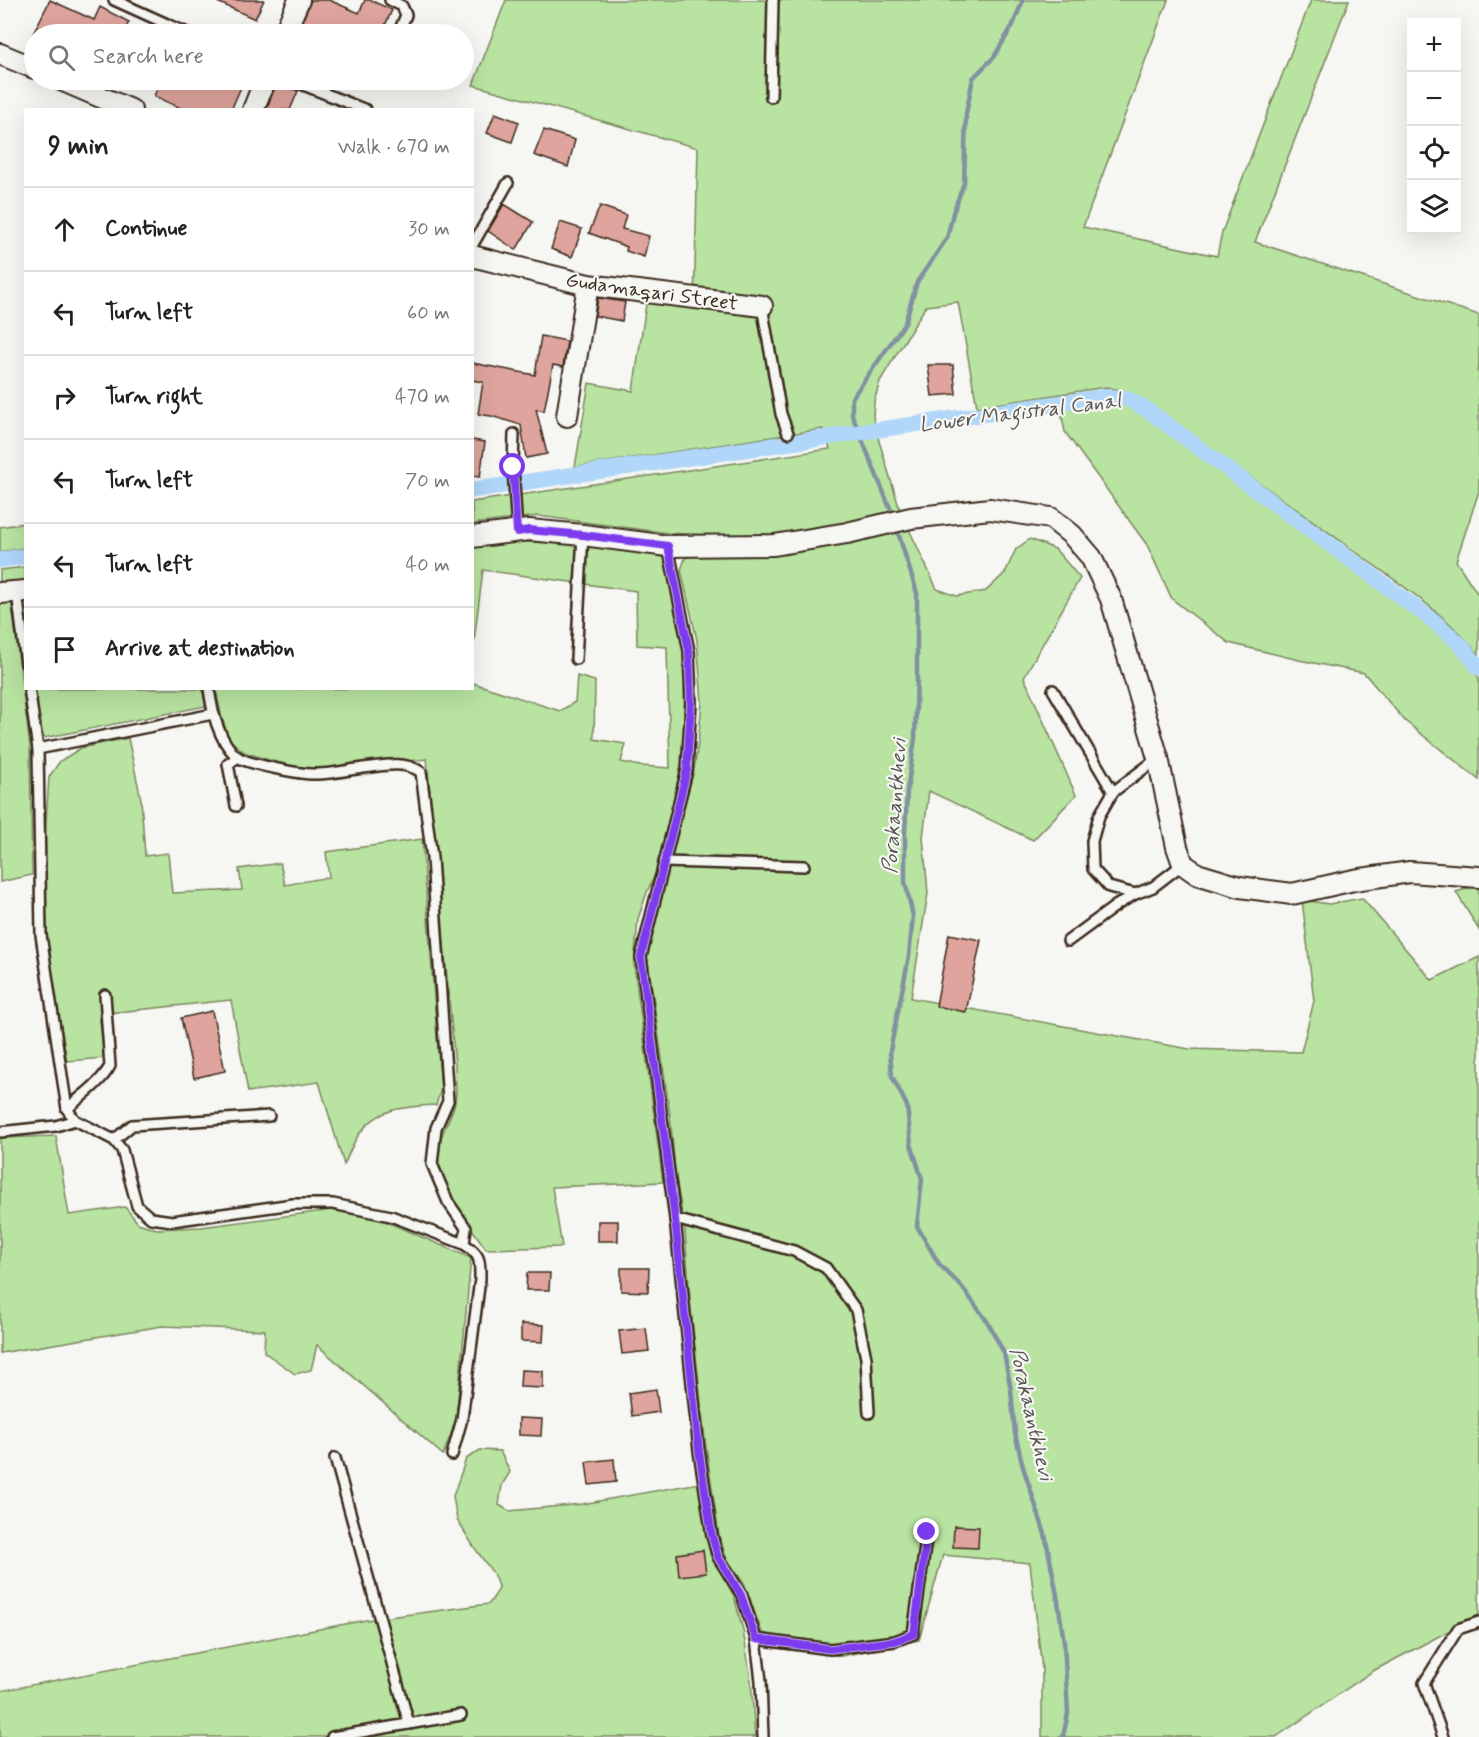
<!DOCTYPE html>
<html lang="en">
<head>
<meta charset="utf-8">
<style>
  body { margin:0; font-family:Mynerve,sans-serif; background:#f2f2f2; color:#222 }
  .controls { position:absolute; right:18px; top:18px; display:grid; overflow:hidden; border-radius:0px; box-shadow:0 6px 24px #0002 }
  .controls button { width:54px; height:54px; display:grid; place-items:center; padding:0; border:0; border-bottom:2px solid #e0e0e0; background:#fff; color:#222; font:30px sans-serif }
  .stop { position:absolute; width:18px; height:18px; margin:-14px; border:4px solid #7c3aed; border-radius:50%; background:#fff }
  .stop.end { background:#7c3aed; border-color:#fff; box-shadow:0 2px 6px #0008 }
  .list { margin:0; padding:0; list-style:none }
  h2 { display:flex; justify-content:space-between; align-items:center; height:78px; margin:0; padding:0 24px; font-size:26px }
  h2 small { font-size:20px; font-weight:400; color:#767676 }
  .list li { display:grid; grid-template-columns:39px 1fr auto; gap:18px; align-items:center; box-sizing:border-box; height:84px; padding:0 24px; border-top:2px solid #e0e0e0 }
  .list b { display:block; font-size:22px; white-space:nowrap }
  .list em { font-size:20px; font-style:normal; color:#767676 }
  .icon { flex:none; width:33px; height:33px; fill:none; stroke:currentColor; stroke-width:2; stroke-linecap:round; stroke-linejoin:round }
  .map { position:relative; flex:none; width:1479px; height:1737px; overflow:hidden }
  .search { position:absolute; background:#fff; box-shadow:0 6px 24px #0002; left:24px; top:24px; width:450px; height:66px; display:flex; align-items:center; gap:15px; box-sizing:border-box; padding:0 21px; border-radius:33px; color:#767676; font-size:22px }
  .panel { position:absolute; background:#fff; box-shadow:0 6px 24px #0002; left:24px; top:108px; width:450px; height:582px; border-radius:0px }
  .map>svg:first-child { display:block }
</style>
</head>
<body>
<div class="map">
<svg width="1479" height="1737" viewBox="0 0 1479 1737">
  <rect width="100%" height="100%" fill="#f6f6f2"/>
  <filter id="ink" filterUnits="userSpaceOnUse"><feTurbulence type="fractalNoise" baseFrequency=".0167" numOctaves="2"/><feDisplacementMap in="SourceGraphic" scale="12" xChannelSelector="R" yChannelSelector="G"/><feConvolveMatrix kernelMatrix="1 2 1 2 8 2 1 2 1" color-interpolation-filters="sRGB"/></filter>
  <g filter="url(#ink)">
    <!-- green -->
    <g fill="#b8e3a0" stroke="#7a865f" stroke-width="1.5">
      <path d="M506,0h662l-85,227 134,29 5,-24 89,-232h38l-94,242 224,73v52l-2,4 2,2v118l-23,70 23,35v59c-34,-43 -83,-73 -126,-105 -74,-54 -149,-106 -224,-158l-23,-5 -129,20 -19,-105 -32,4 -46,75 -6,21 -1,15 6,24 21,69 37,79 20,7 29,-5 19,-18 11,-24 14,-10 25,10 25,29 -56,99 52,118 -43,45 -104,-49 -6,46 5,56 -17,105 278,51 112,3 13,-51 -12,-101 27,4 33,-6 70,82 47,-23v658l-106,56 -97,66h-234v-67l-12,-107 -87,-8 -24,85 -77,16 -67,-8 -14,-18 -16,-45 -19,-28 -7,-22 -14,-95 -15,-140 -5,-69 -9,-52 -6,-64 -23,-161 26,-107 21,-77 4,-27 4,-41 -5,-62 -16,-70 4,-12 9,-3h71l95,-14 18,-11 -110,8 -100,-5 -130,-17 -65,8 -1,-22 358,-53 -7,-20 -248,38 14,-84 44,8 14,-93 47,8 4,-158 -225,-63z"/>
      <polygon points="1110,401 1130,405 1409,610 1461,651 1479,678 1479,780 1405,721 1364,673 1299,660 1229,643 1172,599 1147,545 1065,432 1060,408"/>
      <polygon points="25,523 25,548 0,552 0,527"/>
      <path d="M511,542l66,1 83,7 4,6 20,91 1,26 -2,84 -25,111 -11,24 -9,27 -4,46 29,217 -111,5 10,60 -76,2c-16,-23 -49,-67 -48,-94 0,-18 11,-33 16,-49 4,-11 1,-29 1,-41l-28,-306 -108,11 -34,-5 -41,-13 -15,-13 -8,-24 -5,-26 256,-1 1,-5 87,28 15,-9 2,-26 18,5 -1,58 32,5 -5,18 19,4 30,2 -3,-121 -30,-2 -1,-54 -153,-21 -10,79v-102z"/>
      <polygon points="25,567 25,580 9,581 30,747 32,875 0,882 0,570"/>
      <polygon points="35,689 202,689 206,706 44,738 39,723"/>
      <path d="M128,738l13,61 4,57 23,-3 4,40 70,-3 -3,-21 41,-6 5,22 44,-8 -3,-25 96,-13 19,250 -5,16c-32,2 -61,2 -80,34 -5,8 -8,18 -12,26l-25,-83 -71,10 -17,-92 -132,14 6,44 -38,3 -22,-126v-99l4,-59 11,-16 21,-13z"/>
      <polygon points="1479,885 1479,930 1456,892"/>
      <polygon points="56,1136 69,1215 125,1207 138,1223 157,1229 201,1227 332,1210 380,1219 471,1258 456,1421 443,1455 317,1345 311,1370 295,1374 264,1352 265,1330 162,1326 0,1353 0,1138"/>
      <polygon points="480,1450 500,1451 510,1472 502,1485 499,1505 509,1511 582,1504 699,1483 710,1554 734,1596 743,1630 751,1680 755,1737 0,1737 0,1691 366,1620 489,1604 499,1589 493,1573 474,1547 457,1520 453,1496 466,1459"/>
    </g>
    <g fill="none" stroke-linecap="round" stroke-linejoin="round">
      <!-- stream -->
      <g stroke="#8191a1" stroke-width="4.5">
        <polyline points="894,518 852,415 852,398 905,323 917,282 947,238 953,213 964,183 966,114 973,78 994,57 1013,25 1023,0"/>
        <polyline points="896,526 917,593 917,675 915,738 907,791 905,833 905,882 913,916 909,956 890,1051 892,1076 907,1106 911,1144 922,1179 917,1226 939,1264 962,1287 987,1321 1004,1353 1011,1390 1015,1433 1023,1467 1045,1534 1057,1595 1064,1642 1068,1713 1063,1737"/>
      </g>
      <!-- canal -->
      <g stroke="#b0d6f9" stroke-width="16">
        <polyline points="472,490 1018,409 1104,397 1126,398 1149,411 1435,622 1462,646 1479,668"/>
        <polyline points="0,560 26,556"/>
      </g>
    </g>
    <!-- building -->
    <g fill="#dea49d" stroke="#3b2a1e" stroke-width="1.5">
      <polygon points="50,0 94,20 100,7 129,22 123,34 33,34"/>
      <polygon points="213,0 264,0 255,19"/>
      <polygon points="311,0 329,0 359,13 365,0 370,0 392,10 381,34 304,34 298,32"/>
      <polygon points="161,80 244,80 231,110 185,110 154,96"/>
      <polygon points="277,82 298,91 290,110 266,110"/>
      <polygon points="495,113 519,122 512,142 487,133"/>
      <polygon points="544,130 575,140 568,167 534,155"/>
      <polygon points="504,204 533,222 516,250 488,231"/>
      <polygon points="600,206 626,215 622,229 649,236 644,257 626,251 627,247 589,233"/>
      <polygon points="560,222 582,229 572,257 551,249"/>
      <polygon points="598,298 625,302 622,321 595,316"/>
      <polygon points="541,336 567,341 563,367 553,365 544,411 536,409 547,454 526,458 521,425 491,416 478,414 483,382 472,380 472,363 535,375"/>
      <polygon points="928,365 953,365 956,394 932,396"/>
      <polygon points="472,440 485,442 480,477 472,476"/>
      <polygon points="949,934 981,940 966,1012 936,1006"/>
      <polygon points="212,1011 225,1071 194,1078 181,1018"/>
      <rect x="598" y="1221" width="20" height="20"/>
      <polygon points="621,1268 649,1268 648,1292 621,1291"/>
      <polygon points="527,1273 550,1273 549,1290 526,1290"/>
      <polygon points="521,1324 544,1325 543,1342 521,1341"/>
      <polygon points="646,1328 649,1351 622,1354 619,1331"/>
      <polygon points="521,1370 543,1371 543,1388 520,1387"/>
      <polygon points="656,1389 659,1412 632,1416 629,1393"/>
      <polygon points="519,1418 542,1419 541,1436 519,1435"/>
      <polygon points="614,1459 616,1482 589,1485 586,1462"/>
      <polygon points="954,1526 979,1527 978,1548 953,1547"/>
      <polygon points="703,1550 706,1573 679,1576 677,1554"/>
    </g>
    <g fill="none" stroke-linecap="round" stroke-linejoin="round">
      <defs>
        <g id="lane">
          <polyline points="114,0 189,34"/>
          <polyline points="390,0 402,6 406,15 398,34"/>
          <polyline points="291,80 366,110"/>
          <polyline points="771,97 773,0"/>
          <polyline points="472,246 508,183"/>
          <polyline points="762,306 781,414 788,433"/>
          <polyline points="514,434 513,467 517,532"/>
          <polyline points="668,546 689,651 691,703 687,770 641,957 675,1219 699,1451 712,1536 718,1557 742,1595 756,1639 761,1681 763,1737"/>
          <polyline points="17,592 26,664"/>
          <polyline points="576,659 583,535"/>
          <path d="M29,688l9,61 3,186 26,174 8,11 39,20 8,10 15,56 14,12 21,3 121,-17h40l58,12 73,28 2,-16 -18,-26 -16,-38 4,-36 12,-27 -16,-243 -11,-86c-18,-12 -39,-6 -58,-4 -15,2 -31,6 -46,6 -14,1 -71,-10 -81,-18 -18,-17 -24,-44 -27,-68"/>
          <polyline points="1053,690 1113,792"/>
          <polyline points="38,749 213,714"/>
          <polyline points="236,806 228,764 238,757"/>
          <polyline points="664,862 804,866"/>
          <polyline points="1135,894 1109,887 1093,869 1092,841 1099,816 1113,792 1158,758"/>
          <polyline points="1068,941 1117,905 1135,894 1153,887 1183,864"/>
          <path d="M67,1109c14,-13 34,-26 43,-43l-5,-71"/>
          <polyline points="0,1132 56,1126 75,1120"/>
          <polyline points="114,1140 132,1125 269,1116"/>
          <polyline points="675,1219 794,1251 826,1268 856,1310 866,1358 869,1413"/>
          <path d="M452,1455l10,-36 18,-140c0,-19 1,-24 -16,-35"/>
          <polyline points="335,1458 409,1724"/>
          <polyline points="756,1639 830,1649 895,1641 913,1634 927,1532"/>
          <polyline points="332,1737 461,1715"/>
          <polyline points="1443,1737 1424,1683 1458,1629 1479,1622"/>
        </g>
        <g id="street">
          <polyline points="284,34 299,0"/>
          <polyline points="0,54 34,68"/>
          <polyline points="61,80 131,110"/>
          <polyline points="253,110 265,80"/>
          <polyline points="472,256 588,285 762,306"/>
          <polyline points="567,416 588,285"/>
          <polyline points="472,537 529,530 583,535 668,546 774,545 847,533 911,518 990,509 1051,518 1072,535 1091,557 1111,599 1158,758 1177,847 1183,864 1197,874 1240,887 1292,894 1354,880 1410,872 1479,877"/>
          <polyline points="0,593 26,591"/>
        </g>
      </defs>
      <!-- lane casing -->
      <use href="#lane" stroke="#3b2a1e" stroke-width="14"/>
      <!-- street casing -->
      <use href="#street" stroke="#3b2a1e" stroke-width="24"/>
      <!-- lane -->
      <use href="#lane" stroke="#f6f6f2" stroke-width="9"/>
      <!-- street -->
      <use href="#street" stroke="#f6f6f2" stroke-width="20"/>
    </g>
  </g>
  <g fill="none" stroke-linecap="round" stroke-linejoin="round" filter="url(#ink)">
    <!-- route -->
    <polyline stroke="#7c3aed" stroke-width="8" points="513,467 517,532 529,530 583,535 668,546 689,651 691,703 687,770 641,957 675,1219 699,1451 712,1536 718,1557 741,1595 756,1639 830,1649 895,1641 914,1634 927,1532"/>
  </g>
  <g text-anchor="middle" stroke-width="4.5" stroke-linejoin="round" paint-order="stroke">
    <!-- street labels -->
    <g font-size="20" fill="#3b2a1e" stroke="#f6f6f2">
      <text transform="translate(652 291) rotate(8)" y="7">Gudamaqari Street</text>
    </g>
    <!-- water labels -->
    <g font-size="21" font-style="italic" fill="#585555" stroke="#f6f6f2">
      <text transform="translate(1020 412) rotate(-7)" y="7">Lower Magistral Canal</text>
      <text transform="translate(894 806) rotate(-86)" y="7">Porakaantkhevi</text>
      <text transform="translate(1032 1414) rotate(77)" y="7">Porakaantkhevi</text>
    </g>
  </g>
</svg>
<div class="controls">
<button>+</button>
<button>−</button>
<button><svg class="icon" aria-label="locate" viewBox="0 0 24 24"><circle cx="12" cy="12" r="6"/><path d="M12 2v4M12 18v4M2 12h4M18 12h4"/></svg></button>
<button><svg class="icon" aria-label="layers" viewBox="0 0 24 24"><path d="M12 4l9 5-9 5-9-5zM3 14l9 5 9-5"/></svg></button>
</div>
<div class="stop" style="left:513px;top:467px"></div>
<div class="stop end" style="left:927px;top:1532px"></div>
<div class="search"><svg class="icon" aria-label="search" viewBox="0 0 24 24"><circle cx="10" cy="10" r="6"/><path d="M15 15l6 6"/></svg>Search here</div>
<section class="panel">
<h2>9 min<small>Walk · 670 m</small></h2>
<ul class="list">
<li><svg class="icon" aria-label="ahead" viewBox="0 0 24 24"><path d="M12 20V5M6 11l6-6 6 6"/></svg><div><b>Continue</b></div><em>30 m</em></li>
<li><svg class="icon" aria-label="left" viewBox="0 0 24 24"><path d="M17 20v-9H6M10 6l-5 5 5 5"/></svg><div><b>Turn left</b></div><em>60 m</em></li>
<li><svg class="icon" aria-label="right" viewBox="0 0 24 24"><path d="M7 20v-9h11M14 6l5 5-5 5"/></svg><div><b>Turn right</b></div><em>470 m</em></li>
<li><svg class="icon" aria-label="left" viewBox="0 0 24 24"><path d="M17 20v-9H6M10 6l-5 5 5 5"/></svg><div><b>Turn left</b></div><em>70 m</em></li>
<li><svg class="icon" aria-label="left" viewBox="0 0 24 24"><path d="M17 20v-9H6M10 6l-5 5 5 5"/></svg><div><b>Turn left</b></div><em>40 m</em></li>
<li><svg class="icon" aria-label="arrive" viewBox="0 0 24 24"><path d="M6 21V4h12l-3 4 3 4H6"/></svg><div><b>Arrive at destination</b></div></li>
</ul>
</section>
</div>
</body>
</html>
